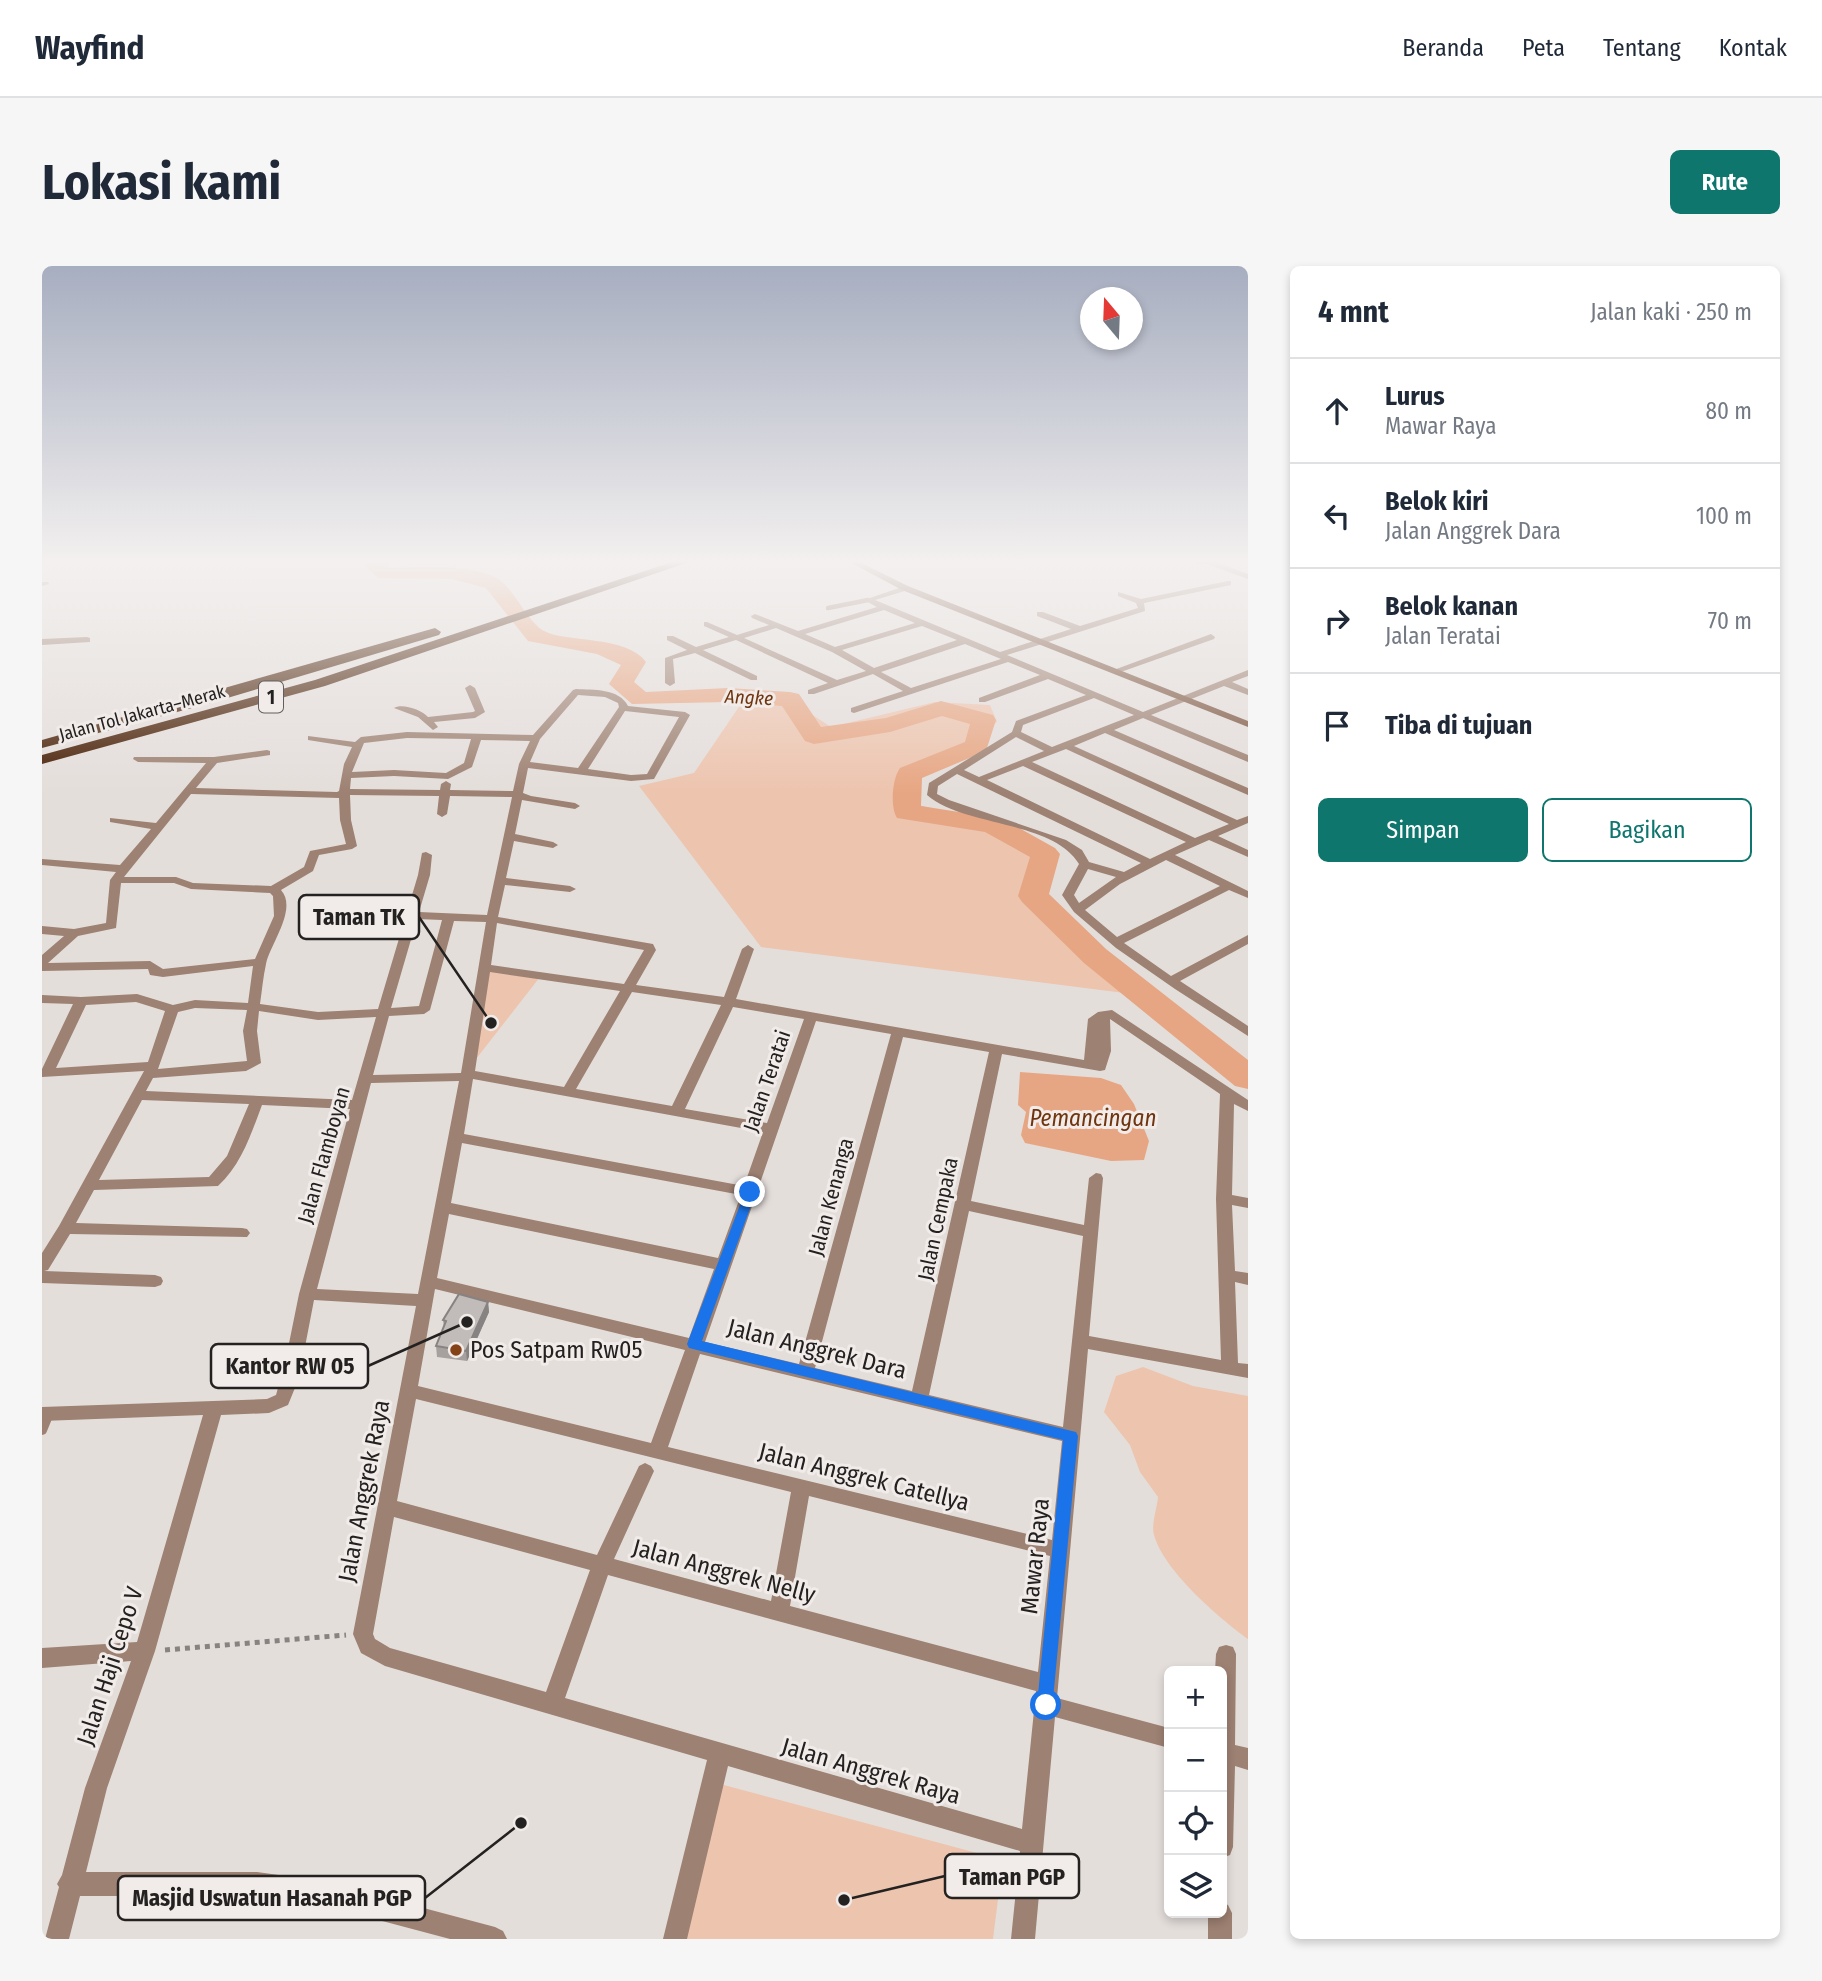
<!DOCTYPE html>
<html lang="id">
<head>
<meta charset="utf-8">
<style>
  body { margin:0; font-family:"Fira Sans Condensed",sans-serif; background:#f6f6f7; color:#1f2937 }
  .controls { position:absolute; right:21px; bottom:21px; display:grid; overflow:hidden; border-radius:10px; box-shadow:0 4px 10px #0003 }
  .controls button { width:63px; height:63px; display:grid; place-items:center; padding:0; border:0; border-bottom:2px solid #e0e1e3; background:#fff; color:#1f2937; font:35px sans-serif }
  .compass { position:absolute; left:1038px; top:21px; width:63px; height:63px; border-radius:50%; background:#fff; box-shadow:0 4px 10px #0003; rotate:341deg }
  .stop { position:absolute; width:21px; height:21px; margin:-16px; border:5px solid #1a73e8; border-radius:50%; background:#fff }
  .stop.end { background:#1a73e8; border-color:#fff; box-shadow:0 2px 7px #0008 }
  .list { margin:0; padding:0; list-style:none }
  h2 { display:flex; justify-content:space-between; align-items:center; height:91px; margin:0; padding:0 28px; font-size:30px }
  h2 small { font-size:23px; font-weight:400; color:#747a83 }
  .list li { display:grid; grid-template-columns:46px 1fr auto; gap:21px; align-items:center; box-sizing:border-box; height:105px; padding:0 28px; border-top:2px solid #e0e1e3 }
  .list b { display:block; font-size:26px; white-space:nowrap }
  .list p { margin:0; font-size:23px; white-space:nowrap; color:#747a83 }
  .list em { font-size:23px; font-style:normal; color:#747a83 }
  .actions { display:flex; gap:14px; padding:21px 28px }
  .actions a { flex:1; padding:16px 0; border:2px solid #0f766e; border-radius:10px; text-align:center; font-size:24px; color:#0f766e }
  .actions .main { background:#0f766e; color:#fff }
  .icon { flex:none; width:38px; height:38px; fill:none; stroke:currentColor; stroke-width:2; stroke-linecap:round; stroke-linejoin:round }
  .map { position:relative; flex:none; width:1206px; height:1673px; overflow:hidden; border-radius:10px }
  header { display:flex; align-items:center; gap:42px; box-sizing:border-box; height:98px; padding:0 35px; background:#fff; border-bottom:2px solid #e0e1e3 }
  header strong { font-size:33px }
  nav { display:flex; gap:38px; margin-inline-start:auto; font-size:24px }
  .intro { display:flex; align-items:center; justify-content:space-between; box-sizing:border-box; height:168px; padding:0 42px }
  h1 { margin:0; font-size:49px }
  .button { padding:18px 32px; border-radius:10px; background:#0f766e; color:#fff; font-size:24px; font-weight:700 }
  main { display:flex; gap:42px; padding:0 42px }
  aside { flex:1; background:#fff; border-radius:10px; box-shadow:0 4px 10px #0003 }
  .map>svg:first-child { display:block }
</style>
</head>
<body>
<header>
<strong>Wayfind</strong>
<nav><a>Beranda</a><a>Peta</a><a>Tentang</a><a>Kontak</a></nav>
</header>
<div class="intro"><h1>Lokasi kami</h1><a class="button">Rute</a></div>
<main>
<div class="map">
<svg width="1206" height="1673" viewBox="0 0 1206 1673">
  <rect width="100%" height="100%" fill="#e4dedb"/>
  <!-- green -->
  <g fill="#edc4ae">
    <polygon points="705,429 743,431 789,461 893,436 948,439 955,456 909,487 864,510 868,537 977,563 996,590 979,626 1106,730 719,681 597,520 652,507"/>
    <polygon points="446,704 498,711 427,802"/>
    <path d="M1101,1101l50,19 55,10v243c-29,-21 -84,-68 -94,-104 -3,-10 3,-27 4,-38l-18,-25 -10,-27 -26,-33 12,-36z"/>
    <polygon points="678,1518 961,1594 951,1673 636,1673"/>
  </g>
  <!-- water -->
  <polygon fill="#e7a683" points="978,806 1059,812 1079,819 1092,838 1107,875 1102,894 1069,895 983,877 979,869 984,846 976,839"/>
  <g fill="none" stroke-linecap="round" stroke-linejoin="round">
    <!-- river -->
    <path fill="#e7a683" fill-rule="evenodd" d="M330,293h22l-7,7 3,2c28,-1 89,-5 111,13 15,12 27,41 43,50 22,12 83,4 102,31l-12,20 12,10 82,-4 62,4 9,2 22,33 65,-9 55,-17 52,14 3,5 -10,31 -64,27 -1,28 82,13 52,29 5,6 -11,40 57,55 142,111v29l-13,-3 -151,-123 -62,-61 -4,-6 12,-39 -45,-25 -88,-14c-7,-11 -5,-39 3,-50l65,-26 5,-18 -28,-8 -52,16 -76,12 -9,-3 -23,-35 -54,-4 -96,2 -23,-20 12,-19 -24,-11 -69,-13 -42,-53 -34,-9 -74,-1 -13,-12z"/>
    <!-- path -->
    <polyline stroke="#878381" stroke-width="5" stroke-dasharray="5 5" stroke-linecap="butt" points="123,1384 304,1369"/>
    <!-- lane-far1 -->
    <polyline stroke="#9d8172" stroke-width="4.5" points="786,342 826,334"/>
    <!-- lane -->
    <polyline stroke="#9d8172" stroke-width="10" points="0,1164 7,1147"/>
    <!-- street -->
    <g fill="#9d8172" fill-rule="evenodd">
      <polygon points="1168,294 1206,308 1206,313 1165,298 1165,294"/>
      <path d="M1186,315h3v4l-87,18 1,8 -138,44 136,57 105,-42v6l-16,6 16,7v6l-24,-9 -73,29 97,40v7l-105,-44 -29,12 134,58v7l-143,-62 -31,13 163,74 11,-4v7l-30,13 30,14v7l-39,-17 -34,15 73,36v7l-19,-8 -105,53 47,33 77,-41v9l-68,37 68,45v10l-73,-47 -59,-41 -42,-36 -12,-17 17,-31c-27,-44 -115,-37 -152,-69l2,-12 83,-51 4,-11 70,-26 -38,-16 -63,23h-6v-4l61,-23 -32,-13 -154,51 -3,-1v-4l52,-17 -30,-17 -59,20h-6v-4l20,-7 -92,-43 -33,10 54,26v4h-6l-56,-27 -22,6 2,24 -5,3 -5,-3v-25l22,-8 -20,-10v-4h6l23,11 33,-10 -25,-11v-4h3l30,13 32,-10 -17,-7 -1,-2 4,-2 43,17 79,-24 -13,-7 41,-14h3v4l-33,10 125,52 71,-23 -34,-13v-4h6l37,14 58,-18 -2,-5 -18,-7v-4l23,7zM842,344l31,13 -80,24 -30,-13zM880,360l35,14 -83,28 -32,-18zM734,362l56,24 34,19 -29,9 -93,-42zM923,378l36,15 -90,29 -30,-16zM1052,432l40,17 -82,32 -31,-15 2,-7zM974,471l28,14 -65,26 -15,-7zM1024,483l163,75 -34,14 -163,-76zM981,500l163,76 -36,17 -163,-79zM915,508l184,89 -17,9 -35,-10 -7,-12 -16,-10 -117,-40 -12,-6 1,-8zM1124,594l54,26 -103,51 -32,-27 35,-26zM1046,603l28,8 -37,26 -5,-8z"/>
      <polygon points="0,316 6,316 7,318 0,320"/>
      <polygon points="1169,368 1173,371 1172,373 1076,407 1069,405"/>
      <polygon points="45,371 48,372 48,376 0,379 0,373"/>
      <path d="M428,419l5,3 10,24 -10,6 -41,4 4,5 -5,3 -15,-13 -24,-9c8,-5 28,2 34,9l45,-5 2,-1 -10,-23z"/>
      <path d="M534,423c17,1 43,-1 52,17l57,6 5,3 -36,64 -23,2 -103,-13 -5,25 8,3 44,7 5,3 -5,3 -53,-9 -7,34 38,8 5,3 -5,3 -39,-7 -8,37 64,8 6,3 -6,3 -65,-7 -7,32 155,27 3,6 -20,35 88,12 18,-48 6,-4 6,4 -18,50 348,61 4,-41 10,-7 14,-2 136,90v11l-14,-7 -2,91 16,3v10l-16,-3 3,66 13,2v12l-13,-3 3,81 10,1v14l-160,-29 -31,349 112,30v20l-114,-31 -20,222h-24l9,-88 -292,-85 -41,173h-24l44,-179 -322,-94 -24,-13 -8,-19 63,-328 -102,-6 -15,78 -11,27 -19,8 -48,2 -66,236 -48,137 -21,84h171l65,9 173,46 8,4 4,8h-57l-128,-34 -65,-9h-177l-11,43h-24l14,-52 -2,-3 5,-9 23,-87 46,-127 -89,7v-20l95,-6 66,-227 -161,6v-14l225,-8 9,-4 9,-32 14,-69 51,-185 -88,-4c-11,29 -20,59 -44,81l-124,4 -18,33 166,5 5,1 3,4 -3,4 -177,-3 -22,36 -4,1 111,4 6,2 2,4 -2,4 -6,2 -113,-4v-30l17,-27 85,-155 -102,6v-8l31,-65 -31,-1v-8l39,2 56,-3 36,11 22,-5 53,3 5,-37 -90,11 -13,-2 -2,-6 -106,2v-16l22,-19 -22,-2v-8l32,3 32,-6 4,-43 6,-8 -74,-7v-6l78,6 31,-36 -41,-7v-4l46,5 50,-60 -68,-1 -5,-3 1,-2h80l53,-7 3,1v4l-53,8 -21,25 141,4 2,-1 5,-27 8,-17 -44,-7v-4l47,6 6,-5 46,-5 126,3 40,-45zM536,429l27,2 13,6 1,4 -41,61 -48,-6 10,-23zM583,445l54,6 -32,57 -16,1 -43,-6zM365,472l64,1 -7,24 -18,10 -52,-3 -42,2 12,-29zM439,474l49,1 -11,23 -6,27 -63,-1 1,-6 -5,-3 -5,3 -1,6 -90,-1 1,-11 43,-2 54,3 24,-12zM149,528l148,4 1,22 6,24 -36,7 -6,16 -33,19 -78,-3 -17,-6h-52zM308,529l89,1 -2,18 5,3 5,-3 3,-18 62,1 -25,118 -68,-3 11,-37 2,-20 -6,-3 -4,1 -4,22 -40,134 -60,3 -58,-8c2,-13 3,-27 6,-40 4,-20 32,-55 15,-74l32,-19 6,-16 33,-6 5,-3 -6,-26zM79,617h53l17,6 79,4 3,3 1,20 -19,43 -92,10 -13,-8 -102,2 30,-27 38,-8zM375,653l25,1 -23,86 -28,2zM412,655l32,1 -25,151 -88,2 16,-59 35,-2 6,-4zM455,657l147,27 -20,34 -133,-19zM448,706l130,19 -56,96 -89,-16zM590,726l89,13 -49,101 -96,-17zM94,736l29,9 -17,51 -92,6 30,-63zM691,741l71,12 -37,104 -82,-14zM153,742l52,2 -4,21 4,30 -89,8 20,-57zM217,745l59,9 58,-3 -24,83 -206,-9 7,-13 93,-7 15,-8 -4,-32zM1068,753l110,75 -4,105 5,161 -132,-24 14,-158 -2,-4 -5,-1 -7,5 -5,47 -113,-24 31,-147 98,17 5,-1 6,-19zM774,755l75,13 -92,330 -94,-22zM861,771l86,15 -77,339 -97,-23zM431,813l290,53 -19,54 -280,-52zM417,815l-41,213 -101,-5 54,-206zM100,834l107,4 -22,52 -18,21 -110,3zM420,877l279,52 -23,63 -267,-55zM927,945l114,25 -20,191 -134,-32zM407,948l265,55 -25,69 -252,-60zM393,1023l250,61 -34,93 -233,-57zM658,1088l362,87 -10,99 -384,-93zM374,1133l375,93 -20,109 -157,-42 40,-88 -3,-5 -6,-3 -6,3 -42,89 -200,-54zM767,1230l241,60 -12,116 -248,-66zM352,1251l196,53 -44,122 -156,-44 -15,-9 -2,-5zM566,1309l428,116 -14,138 -457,-131z"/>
      <polygon points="1184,1379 1191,1381 1194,1388 1193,1479 1206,1482 1206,1504 1193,1500 1191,1581 1188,1589 1180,1592 1180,1405 1173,1405 1174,1388 1177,1381"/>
      <polygon points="1180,1636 1186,1639 1190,1647 1190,1673 1166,1673 1166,1647 1180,1647"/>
    </g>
    <!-- secondary -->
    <g fill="#7b543e" fill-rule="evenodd">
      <polygon points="802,293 811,293 866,320 1206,455 1206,461 860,324"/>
      <polygon points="1133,293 1206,293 1206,295 1159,298"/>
    </g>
    <!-- highway -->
    <g fill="#451c02" fill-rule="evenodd">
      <polygon points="639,293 656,293 283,420 0,498 0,489 273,414"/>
      <polygon points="393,362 399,366 397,369 165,438 0,482 0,474"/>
    </g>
  </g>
  <!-- wall -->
  <polygon fill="#a6a19f" points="446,1036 447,1046 425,1095 395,1091 394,1080 402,1061 401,1054"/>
  <!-- shaded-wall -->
  <polygon fill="#878382" points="446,1036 447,1046 425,1095 424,1085"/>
  <!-- building -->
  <polygon fill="#c1bbb9" stroke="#878382" stroke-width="2" points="417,1028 446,1036 424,1085 394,1080 404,1055 401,1054"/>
  <!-- sky -->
  <linearGradient id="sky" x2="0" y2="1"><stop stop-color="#a7aec0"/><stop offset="0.56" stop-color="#f3f0ef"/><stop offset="1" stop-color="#f3f0ef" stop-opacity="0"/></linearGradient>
  <rect width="1206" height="527" fill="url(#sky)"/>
  <!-- route -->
  <polygon fill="#1a73e8" points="704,923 714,926 660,1075 1034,1166 1036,1170 1010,1444 1004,1447 998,1444 995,1439 1021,1174 647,1082 645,1078"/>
  <!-- markers -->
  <circle fill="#864217" stroke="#f1ebe9" stroke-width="2.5" cx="414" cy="1084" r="7"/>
  <g text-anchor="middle" stroke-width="6" stroke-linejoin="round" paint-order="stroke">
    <!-- far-street labels -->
    <g font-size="18" fill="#242221" stroke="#f1ebe9">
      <text transform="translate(100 447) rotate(-15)" y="6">Jalan Tol Jakarta–Merak</text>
    </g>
    <!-- shield labels -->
    <rect fill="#f1ebe9" stroke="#625e5d" stroke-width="2" x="217" y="415.5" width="24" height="31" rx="5"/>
    <g font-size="19" font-weight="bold" fill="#242221">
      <text x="229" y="438">1</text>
    </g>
    <!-- far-water labels -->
    <g font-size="19" font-style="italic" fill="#70350e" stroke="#f1ebe9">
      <text transform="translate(707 431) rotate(3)" y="7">Angke</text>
    </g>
    <!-- street labels -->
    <g font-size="21" fill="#242221" stroke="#f1ebe9">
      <text transform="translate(725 815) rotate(-71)" y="7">Jalan Teratai</text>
      <text transform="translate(282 889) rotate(-74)" y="7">Jalan Flamboyan</text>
      <text transform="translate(789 931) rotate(-75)" y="7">Jalan Kenanga</text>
      <text transform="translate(896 953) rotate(-78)" y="7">Jalan Cempaka</text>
    </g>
    <!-- water labels -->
    <g font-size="23" font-style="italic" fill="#70350e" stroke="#f1ebe9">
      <text x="1051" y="860">Pemancingan</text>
    </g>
    <!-- near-street labels -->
    <g font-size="24" fill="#242221" stroke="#f1ebe9">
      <text transform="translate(775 1083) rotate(14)" y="8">Jalan Anggrek Dara</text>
      <text transform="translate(822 1211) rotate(14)" y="8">Jalan Anggrek Catellya</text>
      <text transform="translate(322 1225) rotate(-79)" y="8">Jalan Anggrek Raya</text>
      <text transform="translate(993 1290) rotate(-84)" y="8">Mawar Raya</text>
      <text transform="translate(682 1305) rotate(15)" y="8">Jalan Anggrek Nelly</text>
      <text transform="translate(68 1400) rotate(-72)" y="8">Jalan Haji Cepo V</text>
      <text transform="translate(829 1505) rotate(16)" y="8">Jalan Anggrek Raya</text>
    </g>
    <!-- near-poi labels -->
    <g font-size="24" fill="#242221" stroke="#f1ebe9" text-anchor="start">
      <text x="428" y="1092">Pos Satpam Rw05</text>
    </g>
  </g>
  <!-- callouts -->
  <path fill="none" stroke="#242221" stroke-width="2.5" d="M449 757L377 651M425 1056L326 1100M802 1634L903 1610M479 1557L383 1632"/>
  <g fill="#242221" stroke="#f1ebe9" stroke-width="2.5">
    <circle cx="449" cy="757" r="7"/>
    <circle cx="425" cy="1056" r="7"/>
    <circle cx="802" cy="1634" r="7"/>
    <circle cx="479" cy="1557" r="7"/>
  </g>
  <g fill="#f1ebe9" stroke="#242221" stroke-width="2.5">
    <rect x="257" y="629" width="120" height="44" rx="7"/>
    <rect x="169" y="1078" width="157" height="44" rx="7"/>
    <rect x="903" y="1588" width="134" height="44" rx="7"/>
    <rect x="76" y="1610" width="307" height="44" rx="7"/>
  </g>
  <g font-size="23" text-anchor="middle" font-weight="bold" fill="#242221">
    <text x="317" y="659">Taman TK</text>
    <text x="248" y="1108">Kantor RW 05</text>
    <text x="970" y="1619">Taman PGP</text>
    <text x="230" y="1640">Masjid Uswatun Hasanah PGP</text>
  </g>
</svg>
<div class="controls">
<button>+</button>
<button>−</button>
<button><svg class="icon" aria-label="locate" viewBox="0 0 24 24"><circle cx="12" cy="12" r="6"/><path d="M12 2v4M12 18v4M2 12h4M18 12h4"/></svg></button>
<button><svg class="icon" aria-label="layers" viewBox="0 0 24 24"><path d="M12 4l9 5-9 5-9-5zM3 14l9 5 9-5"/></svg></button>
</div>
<svg class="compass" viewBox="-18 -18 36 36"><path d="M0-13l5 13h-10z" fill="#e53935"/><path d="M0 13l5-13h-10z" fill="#747a83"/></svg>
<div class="stop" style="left:1004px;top:1439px"></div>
<div class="stop end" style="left:708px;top:926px"></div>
</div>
<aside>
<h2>4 mnt<small>Jalan kaki · 250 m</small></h2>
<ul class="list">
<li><svg class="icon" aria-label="ahead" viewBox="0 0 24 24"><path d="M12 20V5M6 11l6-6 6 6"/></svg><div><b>Lurus</b><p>Mawar Raya</p></div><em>80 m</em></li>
<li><svg class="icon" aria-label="left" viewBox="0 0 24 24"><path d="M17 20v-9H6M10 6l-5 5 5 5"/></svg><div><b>Belok kiri</b><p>Jalan Anggrek Dara</p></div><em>100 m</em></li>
<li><svg class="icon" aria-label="right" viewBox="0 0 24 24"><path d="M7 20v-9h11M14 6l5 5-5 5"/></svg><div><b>Belok kanan</b><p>Jalan Teratai</p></div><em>70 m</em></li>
<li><svg class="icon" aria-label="arrive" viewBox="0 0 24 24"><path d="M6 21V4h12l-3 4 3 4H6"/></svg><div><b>Tiba di tujuan</b></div></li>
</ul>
<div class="actions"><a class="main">Simpan</a><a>Bagikan</a></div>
</aside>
</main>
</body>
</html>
